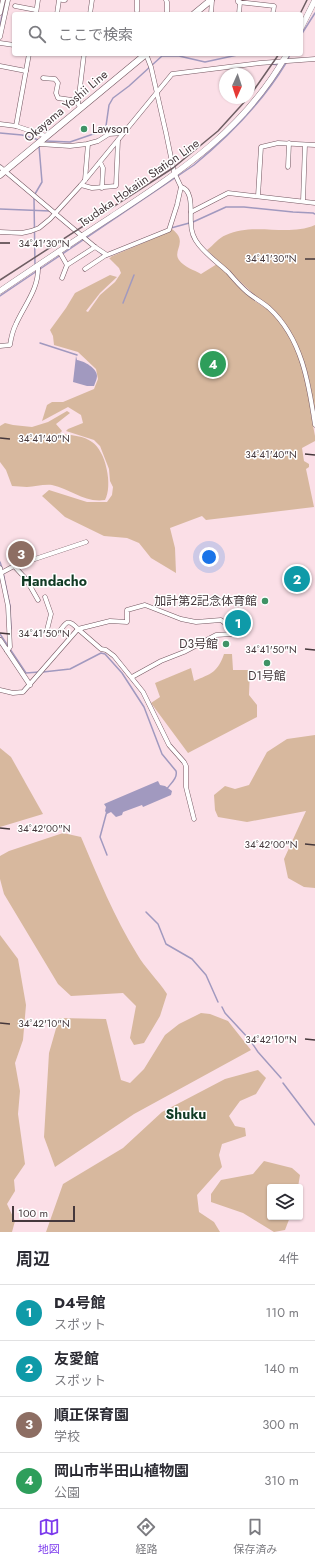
<!DOCTYPE html>
<html lang="ja">
<head>
<meta charset="utf-8">
<style>
  body { margin:0; font-family:Jost,"Noto Sans JP",sans-serif; background:#f2f2f3; color:#2b2b33 }
  .controls { position:absolute; right:12px; bottom:12px; display:grid; overflow:hidden; border-radius:4px; box-shadow:0 1px 3px #0004 }
  .controls button { width:36px; height:36px; display:grid; place-items:center; padding:0; border:0; border-bottom:1px solid #e1e1e2; background:#fff; color:#2b2b33; font:20px sans-serif }
  .compass { position:absolute; left:219px; top:68px; width:36px; height:36px; border-radius:50%; background:#fff; box-shadow:0 1px 3px #0004; rotate:183deg }
  .scale { position:absolute; left:12px; bottom:10px; width:63px; box-sizing:border-box; padding-left:4px; border:2px solid #45383c; border-top:0; font-size:11px; line-height:14px; white-space:nowrap; color:#45383c; -webkit-text-stroke:3px #fff; paint-order:stroke }
  .you { position:absolute; left:209px; top:557px; width:14px; height:14px; margin:-10px; border:3px solid #fff; border-radius:50%; background:#1a73e8; box-shadow:0 0 0 6px #1a73e833 }
  .badge { display:grid; place-items:center; width:26px; height:26px; border-radius:50%; background:#7c3aed; color:#fff; font-size:13px; font-weight:700 }
  .pin { position:absolute; translate:-50% -50%; border:2px solid #fff; box-shadow:0 1px 4px #0006 }
  .list { margin:0; padding:0; list-style:none }
  h2 { display:flex; justify-content:space-between; align-items:center; height:52px; margin:0; padding:0 16px; font-size:17px }
  h2 small { font-size:13px; font-weight:400; color:#7c7c81 }
  .list li { display:grid; grid-template-columns:26px 1fr auto; gap:12px; align-items:center; box-sizing:border-box; height:56px; padding:0 16px; border-top:1px solid #e1e1e2 }
  .list b { display:block; font-size:15px; white-space:nowrap }
  .list p { margin:0; font-size:13px; white-space:nowrap; color:#7c7c81 }
  .list em { font-size:13px; font-style:normal; color:#7c7c81 }
  .icon { flex:none; width:22px; height:22px; fill:none; stroke:currentColor; stroke-width:2; stroke-linecap:round; stroke-linejoin:round }
  .map { position:relative; flex:none; width:315px; height:1232px; overflow:hidden }
  .search { position:absolute; background:#fff; box-shadow:0 1px 3px #0004; left:12px; right:12px; top:12px; height:44px; display:flex; align-items:center; gap:10px; box-sizing:border-box; padding:0 14px; border-radius:4px; color:#7c7c81; font-size:15px }
  .sheet { height:276px; background:#fff }
  nav { display:flex; justify-content:space-around; align-items:center; box-sizing:border-box; height:56px; border-top:1px solid #e1e1e2; background:#fff; font-size:11px; color:#7c7c81 }
  nav a { display:grid; justify-items:center; gap:2px }
  nav .on { color:#7c3aed }
  .map>svg:first-child { display:block }
</style>
</head>
<body>
<div class="map">
<svg width="315" height="1232" viewBox="0 0 315 1232">
  <rect width="100%" height="100%" fill="#fbdfe7"/>
  <!-- green -->
  <g fill="#d7b89e">
    <path d="M315,225v190l-5,-32 -4,-15 -9,-24 -11,-19 -79,-75c7,-5 11,-12 19,-15 29,-13 61,2 89,-10z"/>
    <path d="M172,229c17,13 0,21 7,31 5,7 15,10 22,14l16,-10c10,10 21,22 32,32 8,8 19,12 26,20 31,35 32,78 40,120v5l-13,7 2,13 5,3v3l-3,2 8,38 -108,13 -4,-4 -32,12 5,20 1,25 -25,-15 -12,-15 -12,-5 -23,-2 -39,-19 -23,-21 7,-6 38,12h20l5,-7 1,-8 -3,-6 -1,-12 -9,-23 -6,-6 -28,-9 2,-2 15,-6 -2,-8 -13,-8 -26,14 5,-16 5,-3h11l31,-13 4,-10 -2,-10 -18,-17 -24,-7 -1,-9 -3,-6 16,-22 9,-15 35,-18 7,2 -17,16 -14,18 2,1 12,-17 15,-13 6,-9 -2,-5 -10,-10h2l-1,-1 59,-25z"/>
    <path d="M67,411l3,2 -14,11 6,7 -2,2 2,1c10,1 22,2 30,8 14,9 21,44 13,58 -21,3 -34,-11 -53,-15 -9,-1 -17,2 -25,2 -5,0 -10,-1 -15,-1l-6,-16 -6,-8v-36l5,-3 8,2 19,2 16,-5z"/>
    <path d="M224,654h8l1,16h17l-1,25 8,10v12l-69,36 -37,-50 9,-6 -5,-14 36,-15 3,13c17,-7 24,-9 30,-27z"/>
    <polygon points="315,735 315,888 304,887 288,878 284,859 306,811 247,822 218,817 215,810 214,795 225,786 235,789 249,785 267,752 287,739"/>
    <polygon points="0,748 11,757 43,814 0,827"/>
    <path d="M63,833l18,4c17,40 33,80 56,117 8,14 21,26 30,40l-7,22 -16,27 -10,2 -4,-7 6,-32 -13,-13 -52,3 -13,-12 -54,-90 -4,-15v-23l9,-5z"/>
    <polygon points="0,935 18,959 26,1005 23,1040 15,1063 20,1091 18,1114 25,1164 14,1180 15,1191 7,1204 15,1221 12,1232 0,1232"/>
    <polygon points="201,1013 210,1014 228,1021 251,1050 134,1114 55,1167 44,1137 49,1053 59,1018 106,1019 121,1080 130,1083 144,1069 165,1035 179,1024"/>
    <polygon points="258,1070 266,1078 256,1094 240,1101 229,1116 235,1126 245,1128 246,1136 222,1144 219,1155 222,1167 197,1195 199,1212 214,1222 220,1232 46,1232 63,1184 123,1148 162,1112 225,1079"/>
    <polygon points="264,1161 292,1168 300,1175 298,1187 270,1187 270,1217 290,1217 285,1230 274,1232 243,1213 211,1202 211,1194 221,1180 253,1174"/>
  </g>
  <!-- water -->
  <g fill="#a199bf">
    <path d="M76,356l1,4c7,1 20,8 20,16 0,3 -2,7 -3,10h-7l-14,-4z"/>
    <polygon points="158,781 160,785 165,786 172,791 171,795 143,807 142,805 123,812 122,815 116,817 111,812 107,814 105,811 106,807 104,804"/>
  </g>
  <g fill="none" stroke-linecap="round" stroke-linejoin="round">
    <!-- stream -->
    <g stroke="#a199bf" stroke-width="1.5">
      <polyline points="0,26 5,0"/>
      <polyline points="301,35 315,13"/>
      <polyline points="288,59 290,54"/>
      <polyline points="271,64 279,65"/>
      <polyline points="0,133 22,135 39,140"/>
      <polyline points="45,141 70,142 102,131 106,126 109,105 113,98 129,86 162,56 179,56 205,62 242,54"/>
      <polyline points="35,194 42,182 39,146"/>
      <polyline points="34,198 35,266"/>
      <polyline points="0,209 50,211"/>
      <polyline points="171,228 193,222 226,207 244,207 293,212 313,213 315,214"/>
      <polyline points="97,250 103,255"/>
      <path d="M40,269l154,-104c35,-29 68,-62 92,-102"/>
      <polyline points="0,296 37,271"/>
      <polyline points="123,303 134,275"/>
      <polyline points="40,343 77,355"/>
      <polyline points="0,562 2,568"/>
      <polyline points="3,572 10,606 11,629"/>
      <polyline points="0,634 26,673 39,672"/>
      <path d="M43,672l27,-3 31,-16 4,1 17,19 22,34 18,47 14,17c2,7 -6,13 -10,19"/>
      <polyline points="107,811 100,837 107,855"/>
      <polyline points="146,912 158,924 166,944 192,959 206,975 218,1002"/>
      <polyline points="222,1007 225,1013 250,1040 258,1052 281,1078"/>
      <polyline points="283,1083 315,1125"/>
    </g>
    <defs>
      <g id="minor">
        <polyline points="62,0 65,0"/>
        <polyline points="166,0 167,2 167,14"/>
        <polyline points="238,0 238,2 274,6 273,14"/>
        <polyline points="15,6 36,10"/>
        <polyline points="137,11 137,0"/>
        <polyline points="0,13 3,0"/>
        <polyline points="36,14 38,0"/>
        <polyline points="57,14 59,0"/>
        <polyline points="90,14 92,0"/>
        <polyline points="211,14 212,0"/>
        <polyline points="239,14 240,2"/>
        <polyline points="0,37 8,0"/>
        <polyline points="0,43 14,45"/>
        <path d="M146,54l5,13 15,66 8,39 7,15c13,3 9,26 10,36 0,7 3,16 8,22 8,10 19,18 29,27 6,7 12,14 19,20 7,6 15,10 22,16 33,30 40,76 46,117"/>
        <polyline points="0,66 26,71"/>
        <polyline points="43,78 55,79 58,83 56,93 58,98 72,100 78,99"/>
        <polyline points="81,108 78,104 84,54"/>
        <polyline points="0,124 16,126 46,136"/>
        <polyline points="16,126 29,54"/>
        <polyline points="39,144 70,146 87,144 98,141 109,134 123,133"/>
        <polyline points="100,162 103,168 102,188"/>
        <polyline points="0,167 95,247 107,255 169,230 177,205 181,187"/>
        <polyline points="288,167 289,143"/>
        <polyline points="85,180 88,144"/>
        <polyline points="81,185 92,188 116,186 118,140"/>
        <polyline points="258,196 261,147 278,143 315,145"/>
        <polyline points="303,201 305,145"/>
        <polyline points="191,212 228,193 315,203"/>
        <polyline points="0,232 22,233 31,231 39,228 50,219 81,185 172,74 260,63 315,59"/>
        <polyline points="59,251 67,265"/>
        <polyline points="85,269 106,255"/>
        <polyline points="62,278 67,265 95,247"/>
        <path d="M0,346l10,-1c1,-7 3,-15 6,-21 9,-20 23,-35 22,-58"/>
        <polyline points="14,566 26,579 38,600"/>
        <polyline points="0,568 8,606 10,647 7,651"/>
        <polyline points="1,573 14,566 86,542"/>
        <path d="M45,597l6,17 -4,16 6,5c12,-2 10,-23 25,-6l32,-8 17,1v-12l18,-5 36,14 15,3 25,-2 5,4 6,10"/>
        <polyline points="132,677 161,661 184,652 216,635 232,634"/>
        <polyline points="0,690 13,693 23,692 78,629 101,649 106,650 114,656 143,692 169,745 184,762 186,766 186,787 194,819"/>
      </g>
      <polyline id="tertiary" points="0,640 30,685"/>
      <g id="secondary">
        <polyline points="301,28 315,0"/>
        <path d="M0,291c37,-25 74,-50 111,-74 71,-47 132,-86 176,-163"/>
      </g>
      <g id="primary">
        <polyline points="194,14 211,0"/>
        <polyline points="0,175 146,54"/>
      </g>
    </defs>
    <!-- minor casing -->
    <use href="#minor" stroke="#745761" stroke-width="5"/>
    <!-- tertiary casing -->
    <use href="#tertiary" stroke="#745761" stroke-width="5.5"/>
    <!-- secondary casing -->
    <use href="#secondary" stroke="#745761" stroke-width="6"/>
    <!-- primary casing -->
    <use href="#primary" stroke="#745761" stroke-width="7"/>
    <!-- minor -->
    <use href="#minor" stroke="#fff" stroke-width="4"/>
    <!-- tertiary -->
    <use href="#tertiary" stroke="#fff" stroke-width="4.5"/>
    <!-- secondary -->
    <use href="#secondary" stroke="#fff" stroke-width="5.5"/>
    <!-- primary -->
    <use href="#primary" stroke="#fff" stroke-width="6"/>
    <!-- rail -->
    <g stroke="#6e5e63" stroke-width="1.5">
      <polyline points="300,14 307,0"/>
      <polyline points="249,97 279,54"/>
      <polyline points="0,280 173,168 218,131 248,98"/>
    </g>
  </g>
  <!-- ticks -->
  <path fill="none" stroke="#45383c" stroke-width="1.5" d="M0,243h10M305,259h10M0,438l10,1M305,454l10,1M0,633l10,1M305,649l10,1M0,828l10,1M305,844l10,1M0,1023l10,1M305,1039l10,1"/>
  <!-- markers -->
  <g fill="#3f9366" stroke="#fff" stroke-width="1.5">
    <circle cx="84" cy="129" r="4"/>
    <circle cx="265" cy="601" r="4"/>
    <circle cx="226" cy="644" r="4"/>
    <circle cx="267" cy="663" r="4"/>
  </g>
  <g text-anchor="middle" stroke-width="3" stroke-linejoin="round" paint-order="stroke">
    <!-- street labels -->
    <g font-size="12" fill="#45383c" stroke="#fff">
      <text transform="translate(66 106) rotate(-40)" y="4">Okayama Yoshii Line</text>
      <text transform="translate(139 183) rotate(-35)" y="4">Tsudaka Hokaiin Station Line</text>
    </g>
    <!-- poi labels -->
    <g font-size="12" fill="#45383c" stroke="#fff" text-anchor="end">
      <text x="92" y="133" text-anchor="start">Lawson</text>
      <text x="257" y="605">加計第2記念体育館</text>
      <text x="218" y="648">D3号館</text>
      <text x="267" y="680" text-anchor="middle">D1号館</text>
    </g>
    <!-- quarter labels -->
    <g font-size="14" font-weight="bold" fill="#123b25" stroke="#fff">
      <text x="54" y="586">Handacho</text>
      <text x="186" y="1119">Shuku</text>
    </g>
  </g>
  <g font-size="10" text-anchor="middle" fill="#45383c" stroke="#fff" stroke-width="3" stroke-linejoin="round" paint-order="stroke">
    <text x="44" y="247">34°41'30"N</text>
    <text x="271" y="262">34°41'30"N</text>
    <text x="44" y="442">34°41'40"N</text>
    <text x="271" y="458">34°41'40"N</text>
    <text x="44" y="637">34°41'50"N</text>
    <text x="271" y="653">34°41'50"N</text>
    <text x="44" y="832">34°42'00"N</text>
    <text x="271" y="848">34°42'00"N</text>
    <text x="44" y="1027">34°42'10"N</text>
    <text x="271" y="1043">34°42'10"N</text>
  </g>
</svg>
<div class="controls">
<button><svg class="icon" aria-label="layers" viewBox="0 0 24 24"><path d="M12 4l9 5-9 5-9-5zM3 14l9 5 9-5"/></svg></button>
</div>
<svg class="compass" viewBox="-18 -18 36 36"><path d="M0-13l5 13h-10z" fill="#e53935"/><path d="M0 13l5-13h-10z" fill="#7c7c81"/></svg>
<div class="scale">100 m</div>
<div class="you"></div>
<div class="pin badge" style="left:238px;top:623px;background:#0f9aa8">1</div>
<div class="pin badge" style="left:297px;top:579px;background:#0f9aa8">2</div>
<div class="pin badge" style="left:21px;top:554px;background:#8d6e63">3</div>
<div class="pin badge" style="left:213px;top:364px;background:#2e9e5b">4</div>
<div class="search"><svg class="icon" aria-label="search" viewBox="0 0 24 24"><circle cx="10" cy="10" r="6"/><path d="M15 15l6 6"/></svg>ここで検索</div>
</div>
<section class="sheet">
<h2>周辺<small>4件</small></h2>
<ul class="list">
<li><span class="badge" style="background:#0f9aa8">1</span><div><b>D4号館</b><p>スポット</p></div><em>110 m</em></li>
<li><span class="badge" style="background:#0f9aa8">2</span><div><b>友愛館</b><p>スポット</p></div><em>140 m</em></li>
<li><span class="badge" style="background:#8d6e63">3</span><div><b>順正保育園</b><p>学校</p></div><em>300 m</em></li>
<li><span class="badge" style="background:#2e9e5b">4</span><div><b>岡山市半田山植物園</b><p>公園</p></div><em>310 m</em></li>
</ul>
</section>
<nav>
<a class="on"><svg class="icon" aria-label="map" viewBox="0 0 24 24"><path d="M3 6l6-2 6 2 6-2v14l-6 2-6-2-6 2zM9 4v14M15 6v14"/></svg>地図</a>
<a><svg class="icon" aria-label="directions" viewBox="0 0 24 24"><path d="M12 3l9 9-9 9-9-9zM9 14v-3h6M13 9l2 2-2 2"/></svg>経路</a>
<a><svg class="icon" aria-label="saved" viewBox="0 0 24 24"><path d="M7 4h10v16l-5-4-5 4z"/></svg>保存済み</a>
</nav>
</body>
</html>
